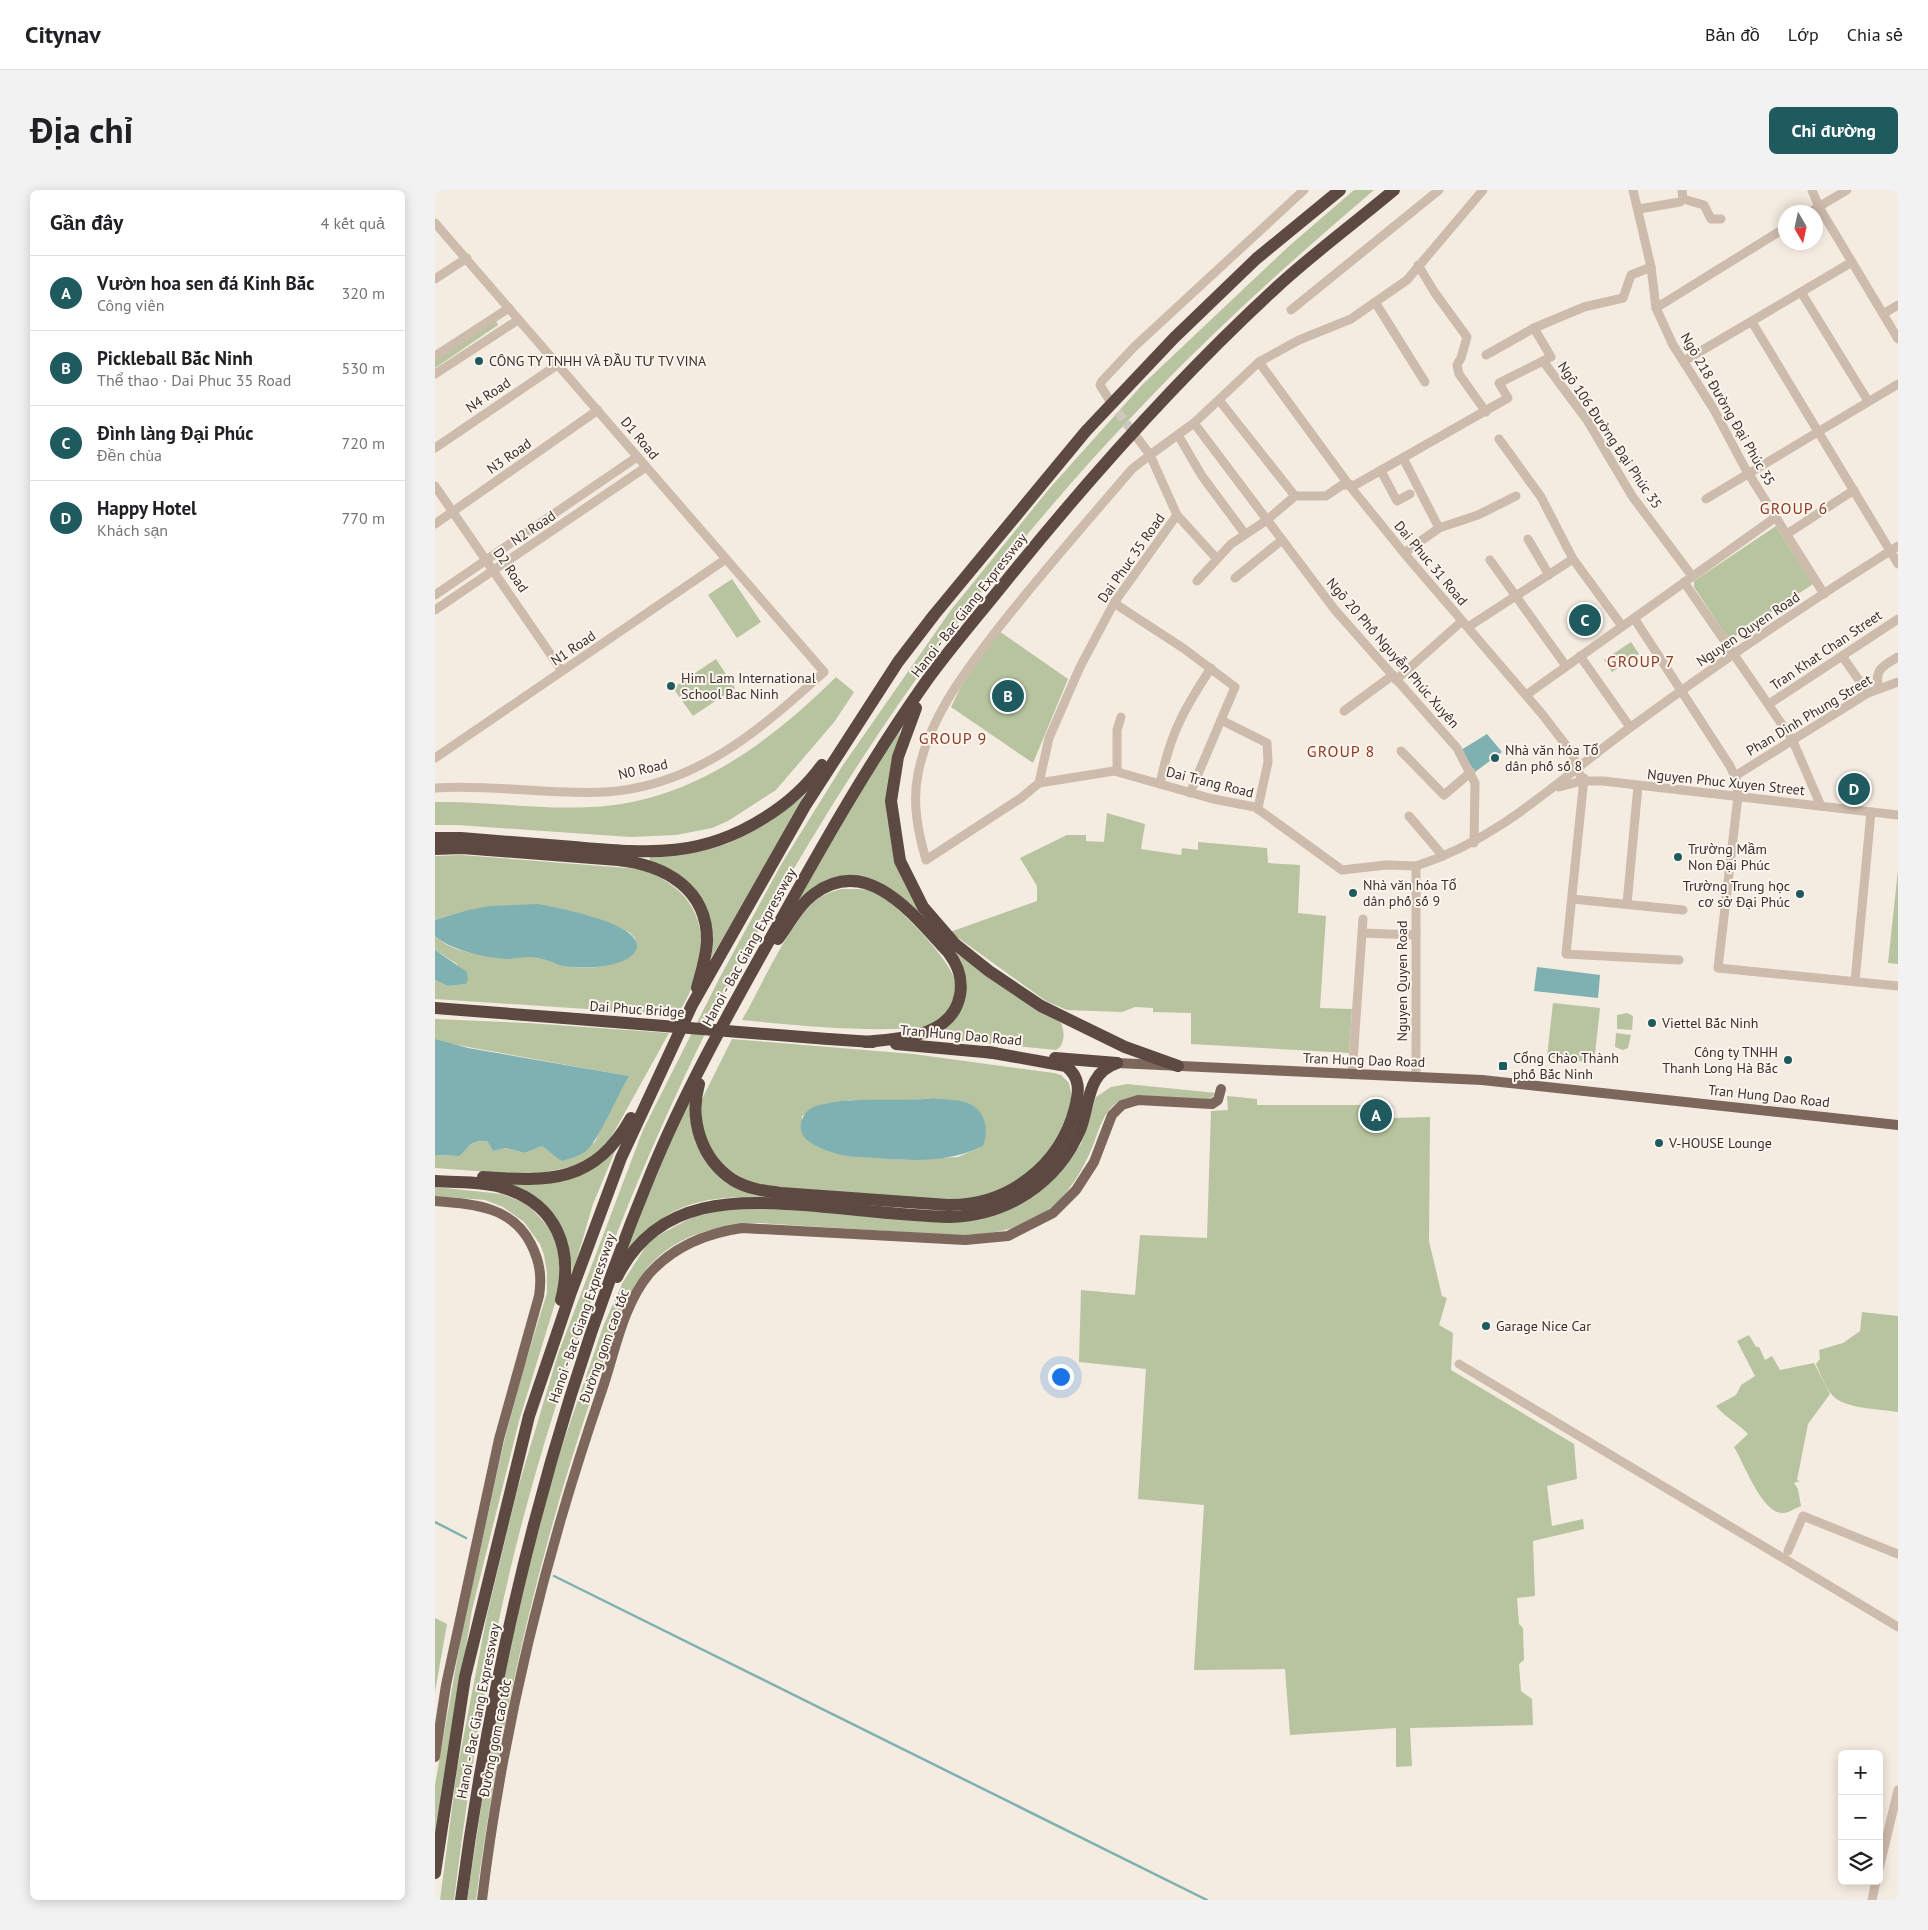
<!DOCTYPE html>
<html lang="vi">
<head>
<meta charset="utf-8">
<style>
  body { margin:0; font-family:"PT Sans",sans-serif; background:#f2f2f2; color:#202124 }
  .controls { position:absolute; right:15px; bottom:15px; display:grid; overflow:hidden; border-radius:8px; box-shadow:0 2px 12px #0003 }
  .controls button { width:45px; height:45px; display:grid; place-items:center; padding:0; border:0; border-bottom:1px solid #e0e0e0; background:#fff; color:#202124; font:25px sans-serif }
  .compass { position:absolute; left:1343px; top:15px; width:45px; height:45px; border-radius:50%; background:#fff; box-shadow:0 2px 12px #0003; rotate:171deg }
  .you { position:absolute; left:625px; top:1186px; width:18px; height:18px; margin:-12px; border:4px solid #fff; border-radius:50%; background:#1a73e8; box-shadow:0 0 0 8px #1a73e833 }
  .badge { display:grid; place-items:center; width:32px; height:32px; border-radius:50%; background:#1f5a5e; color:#fff; font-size:16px; font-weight:700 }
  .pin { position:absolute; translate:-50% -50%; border:2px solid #fff; box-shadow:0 1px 5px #0006 }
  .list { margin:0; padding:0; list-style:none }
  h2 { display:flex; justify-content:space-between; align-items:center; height:65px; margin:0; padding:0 20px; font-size:21px }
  h2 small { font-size:16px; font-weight:400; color:#757577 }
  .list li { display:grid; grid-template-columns:32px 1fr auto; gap:15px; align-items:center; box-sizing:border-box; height:75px; padding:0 20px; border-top:1px solid #e0e0e0 }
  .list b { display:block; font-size:19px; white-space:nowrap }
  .list p { margin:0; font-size:16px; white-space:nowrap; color:#757577 }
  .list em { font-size:16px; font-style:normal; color:#757577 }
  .icon { flex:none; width:28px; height:28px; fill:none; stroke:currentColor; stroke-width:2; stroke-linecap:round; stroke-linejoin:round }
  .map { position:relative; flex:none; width:1463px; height:1710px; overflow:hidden; border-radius:8px }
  header { display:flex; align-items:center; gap:30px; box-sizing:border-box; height:70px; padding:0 25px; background:#fff; border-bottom:1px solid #e0e0e0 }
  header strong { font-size:24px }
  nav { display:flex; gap:28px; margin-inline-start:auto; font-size:18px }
  .intro { display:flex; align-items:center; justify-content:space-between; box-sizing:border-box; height:120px; padding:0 30px }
  h1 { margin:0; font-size:35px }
  .button { padding:12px 22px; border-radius:8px; background:#1f5a5e; color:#fff; font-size:18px; font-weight:700 }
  main { display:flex; gap:30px; padding:0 30px }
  aside { flex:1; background:#fff; border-radius:8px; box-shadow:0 2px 12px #0003 }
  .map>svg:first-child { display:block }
</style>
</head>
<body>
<header>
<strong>Citynav</strong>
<nav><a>Bản đồ</a><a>Lớp</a><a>Chia sẻ</a></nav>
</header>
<div class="intro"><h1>Địa chỉ</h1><a class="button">Chỉ đường</a></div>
<main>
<aside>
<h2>Gần đây<small>4 kết quả</small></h2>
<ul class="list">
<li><span class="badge">A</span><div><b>Vườn hoa sen đá Kinh Bắc</b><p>Công viên</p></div><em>320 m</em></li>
<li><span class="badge">B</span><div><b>Pickleball Bắc Ninh</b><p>Thể thao · Dai Phuc 35 Road</p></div><em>530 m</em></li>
<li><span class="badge">C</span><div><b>Đình làng Đại Phúc</b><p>Đền chùa</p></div><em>720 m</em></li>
<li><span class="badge">D</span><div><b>Happy Hotel</b><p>Khách sạn</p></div><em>770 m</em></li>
</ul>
</aside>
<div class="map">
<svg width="1463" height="1710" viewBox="0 0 1463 1710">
  <rect width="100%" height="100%" fill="#f4ebe1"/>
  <!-- green -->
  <g fill="#b8c4a0" fill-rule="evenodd">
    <path d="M919,0h20c-81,69 -161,141 -234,218 -290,303 -500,686 -611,1089 -37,132 -58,267 -75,403h-14l17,-130 30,-155 30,-124 41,-137 85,-224 77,-153 62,-114 61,-98 108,-155 98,-121 93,-104 146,-138z"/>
    <polygon points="61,131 63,135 0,178 0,170"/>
    <polygon points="1341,336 1378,394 1294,450 1259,397 1259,391"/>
    <polygon points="297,389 326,432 302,448 273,405"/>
    <polygon points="564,441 633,489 598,573 516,517 527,495"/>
    <polygon points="1196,452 1204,464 1177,482 1169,470"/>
    <polygon points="281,469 300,498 258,526 238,498"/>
    <path d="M401,487l18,15 -19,29 -59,69 -48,31 -16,7 -36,7 -46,2 -172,-12h-23v-23c52,-1 104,8 156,5 99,-4 178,-64 245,-130z"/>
    <polygon points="465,540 453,619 495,736 423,688 362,712 420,609"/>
    <path d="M373,603l-98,167 -4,-47 -56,-52 -1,-6c17,-1 34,-1 51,-4 41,-7 75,-33 108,-58z"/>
    <polygon points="672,623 710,634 706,659 746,665 747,658 763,660 763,652 832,658 833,673 865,675 863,723 891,726 885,818 917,819 914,863 756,854 756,823 718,822 718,818 700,817 687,822 632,820 611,811 515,742 602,711 602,696 585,668 632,645 651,645 651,651 669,652"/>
    <path d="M26,665l179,14c50,17 71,53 57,104 -4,15 -12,29 -19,42l-243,-16v-19l13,6 18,-2 -9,-20 -22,-14v-14c24,24 69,18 100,21 9,1 17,6 26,8 14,4 31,4 46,0 12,-2 20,-9 29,-17l-1,-10 -6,-6 -35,-15 -30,-7 -100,1 -29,9v-64z"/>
    <polygon points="1463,680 1463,774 1453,773"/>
    <path d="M406,699c11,0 24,-1 34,3 19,9 73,65 79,86 5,18 -8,42 -26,49 -10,3 -24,1 -34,2 -51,1 -101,-4 -152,-9 19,-33 44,-90 69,-115 8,-9 19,-13 30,-16z"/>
    <path d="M517,760l31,23 78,50c4,8 4,23 -5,27l-134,-13 37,-24z"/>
    <polygon points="1118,813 1165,818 1159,873 1112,867"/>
    <polygon points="1192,823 1198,826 1197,840 1182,839 1182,825"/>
    <path d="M0,829l93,4 141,10 -61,110 -28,22 -49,10 -96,-7v-13l25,1c10,-11 11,-15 27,-15l6,10 13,-3 19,5 17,-7 19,15 34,-19 15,-34 18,-32 -182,-33 -11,-4z"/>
    <polygon points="1181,843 1196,845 1193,858 1188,860 1180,857"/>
    <path d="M297,849l181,15 141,19 7,2 8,8 3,15 -1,8 -17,41 -32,34 -56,21 -208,-16 -33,-15 -22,-34 -2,-36zM499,908l36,6 13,42 -25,11 -57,3 -60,-5 -39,-25v-14l47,-16h64z"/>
    <path d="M692,894l89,9 -5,5 -9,4c-18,-1 -65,-9 -80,-2 -17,7 -22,27 -28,43 -28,70 -69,93 -142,92l-193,-12c-41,2 -81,11 -110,43 -29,32 -40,81 -54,121 -57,167 -96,338 -119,513h-9l31,-204 50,-209 56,-163 19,-42 23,-36 9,-9 38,-20 48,-11 178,13 106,-18 22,-15 34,-42 15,-47 15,-10z"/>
    <polygon points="792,906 822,909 822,915 957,915 958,928 995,927 994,1051 1007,1106 1012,1108 1004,1135 1018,1143 1016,1180 1139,1254 1142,1289 1112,1296 1117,1336 1148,1329 1149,1339 1098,1351 1100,1406 1082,1408 1084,1434 1088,1438 1089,1470 1084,1474 1086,1501 1097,1509 1098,1535 975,1538 977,1576 961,1577 961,1538 855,1545 850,1479 759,1480 769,1315 703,1309 711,1179 644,1172 646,1100 700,1105 705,1045 772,1048 776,921 793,920"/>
    <path d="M255,908l6,46 16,23 88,32c-44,-2 -100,-8 -138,20 -14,10 -27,25 -39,38l36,-92z"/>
    <polygon points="181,959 158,1014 138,1082 133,1057 124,1034 57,992 107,993"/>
    <polygon points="0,997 67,1004 87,1012 97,1019 116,1040 124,1058 125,1097 84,1231 37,1420 0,1648 0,1595 27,1442 69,1252 89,1177 112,1103 112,1083 109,1065 105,1054 89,1032 68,1017 50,1010 0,1006"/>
    <path d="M1427,1122l36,4v96c-17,-3 -53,-3 -65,-16 -8,-9 -12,-21 -17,-32l4,-5 -1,-9 24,-7 17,-12z"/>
    <path d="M1314,1145l7,12h3l6,13 7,-4 8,14 34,-7 16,31 -22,30 -11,56 3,1 -6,2 4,6 3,17c-6,2 -12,7 -18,7 -21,1 -39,-50 -49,-66l14,-13c-10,-11 -22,-16 -32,-28l20,-11 5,-10 14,-9 -18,-35z"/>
    <polygon points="0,1428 12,1434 0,1502"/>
  </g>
  <!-- water -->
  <g fill="#7fb0b2">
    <polygon points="1052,544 1067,562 1040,582 1026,560"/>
    <path d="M103,714c15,3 114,20 97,48 -7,10 -27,14 -39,15 -12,1 -25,1 -37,-2 -10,-4 -19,-8 -30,-8 -6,0 -12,1 -19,2 -20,0 -61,-9 -75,-23v-16l29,-9 26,-5z"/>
    <polygon points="0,760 32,782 33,789 31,794 13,796 0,790"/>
    <polygon points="1102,777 1165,785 1163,808 1099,801"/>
    <path d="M0,849l33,9 161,28c-10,16 -31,66 -43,75 -6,5 -17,8 -25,10l-19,-15 -17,7 -19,-5 -13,3 -6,-10c-16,-1 -17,4 -27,15l-25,-1z"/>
    <path d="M499,908c10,2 27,1 36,6 16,8 19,27 13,42 -34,17 -71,15 -108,12 -11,-1 -23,-1 -34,-3 -11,-3 -26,-8 -35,-16 -11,-11 -3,-29 10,-33 39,-11 79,-3 118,-8z"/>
  </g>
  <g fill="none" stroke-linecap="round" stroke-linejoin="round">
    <!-- stream -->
    <g stroke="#7fb0b2" stroke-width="2.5">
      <polyline points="0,1332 31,1348"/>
      <polyline points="119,1386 772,1710"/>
    </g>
    <!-- minor-tunnel -->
    <polyline stroke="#cfc6bd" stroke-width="9" stroke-dasharray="9 4.5" stroke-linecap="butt" points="675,211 700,245"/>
    <!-- minor -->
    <g stroke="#cdbbac" stroke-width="9">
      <polyline points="1198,0 1216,77 1221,118 1238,155 1278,218 1310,278 1389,404"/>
      <polyline points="1377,0 1384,17 1463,149"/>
      <polyline points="1248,9 1269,15 1276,29 1286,29"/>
      <polyline points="1204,19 1245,12 1248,9 1247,0"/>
      <polyline points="1375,22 1412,0"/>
      <path d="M0,33l389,449c-64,58 -128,114 -218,120 -57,3 -114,-8 -171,-4"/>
      <polyline points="983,75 1000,103 1032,147 1026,168 1022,175 1024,184 1051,222"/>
      <polyline points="1216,77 1196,85 1188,108 1149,117 1099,138 1116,167 1108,171 1152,230 1197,306 1257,386"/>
      <polyline points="0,89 32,68"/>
      <polyline points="1366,102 1433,211"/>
      <polyline points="940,112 990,192"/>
      <polyline points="1221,118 1350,38"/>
      <polyline points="856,120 1004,0"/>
      <polyline points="1448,124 1463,115"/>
      <polyline points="1317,132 1463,374"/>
      <polyline points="1051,165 1099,138"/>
      <polyline points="0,166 74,118"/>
      <polyline points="1249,171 1417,72"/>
      <polyline points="824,172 914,295 969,363 1107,524 1137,563 1147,591"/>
      <polyline points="0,184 83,130"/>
      <polyline points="784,210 860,306"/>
      <polyline points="675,211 665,195 667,191 699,157 869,0"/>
      <polyline points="759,233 900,420 1022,558 1040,593 1039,653"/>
      <polyline points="743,245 767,286 810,344"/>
      <path d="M701,246l14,19 -18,14c-47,55 -95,109 -139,166 -32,42 -65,86 -75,139 -6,29 0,58 8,86l95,-62 18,-15 10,-45 31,-71 34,-64 63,-88 -27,-60 44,-32 65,-61 40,-22 52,-21 56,-39 76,-90"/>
      <polyline points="1064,249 1106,307 1138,369 1187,436"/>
      <polyline points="0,258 122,175"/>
      <polyline points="968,268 1004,338"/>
      <polyline points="946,281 962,311 975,304"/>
      <polyline points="0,296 127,481"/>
      <polyline points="1271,309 1463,194"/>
      <polyline points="742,325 782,369"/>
      <polyline points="0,334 163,220"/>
      <polyline points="1352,344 1419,300"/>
      <polyline points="1093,349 1114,385"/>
      <polyline points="969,363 1004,338 1043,325 1081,306"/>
      <polyline points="1055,370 1131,476"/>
      <polyline points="800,388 847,350"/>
      <polyline points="762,391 796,354 832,330 860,306 891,306 907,295 920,295 1073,208 1064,193 1108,171"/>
      <polyline points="1249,392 1357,549 1386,616"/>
      <polyline points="0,405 202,267"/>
      <polyline points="679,413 748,458 800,497 755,603"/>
      <polyline points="0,420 211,277"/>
      <polyline points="1199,428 1295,576 1301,589 1303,606 1283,778 1463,796"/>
      <polyline points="1033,437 1138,369"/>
      <polyline points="1145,466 1195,537"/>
      <polyline points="1407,466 1433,503"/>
      <polyline points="961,490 1027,431"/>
      <path d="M1444,498c-6,-18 5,-23 19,-31"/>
      <polyline points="1091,505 1341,327"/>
      <polyline points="1334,514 1463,429"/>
      <polyline points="909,521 958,485"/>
      <polyline points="786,530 832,553 833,572 823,618"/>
      <polyline points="966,561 1009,605 1036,582"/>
      <polyline points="0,568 291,369"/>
      <polyline points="682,581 682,540 686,527"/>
      <polyline points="1300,586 1433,503 1463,492"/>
      <polyline points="1149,588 1131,764 1244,770"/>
      <polyline points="604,593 679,581 778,609 820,617 907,680 951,675 981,676"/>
      <path d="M725,594c10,-50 24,-75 51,-116"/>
      <polyline points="1124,597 1147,591 1168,591 1463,625"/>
      <polyline points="974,626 1008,666"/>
      <polyline points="1137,709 1248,720"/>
      <polyline points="1192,714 1203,596"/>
      <polyline points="927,743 981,745"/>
      <polyline points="1420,791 1436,622"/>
      <polyline points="917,885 928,729"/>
      <path d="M981,887v-211c87,-28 143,-87 215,-139 86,-63 176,-124 267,-181"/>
      <polyline points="1024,1174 1463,1437"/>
      <polyline points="1353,1361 1368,1326 1463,1364"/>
      <polyline points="1444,1679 1463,1600"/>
      <polyline points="1437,1710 1441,1691"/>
    </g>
    <!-- major -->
    <g stroke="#7d675c" stroke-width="10">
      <polyline points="682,873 1047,890 1463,935"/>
      <path d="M0,1011c38,3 77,5 96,43 9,18 11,33 8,52l-40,143 -53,246 -11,72"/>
      <path d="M47,1710c21,-174 63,-345 120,-510 13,-38 21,-85 47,-116 25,-28 58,-41 93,-46l223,12 43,-4 45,-23 23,-23 18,-28 18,-47 10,-10 16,-5 74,4 6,-4 3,-11"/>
    </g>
    <!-- highway -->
    <g stroke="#5c4a42" stroke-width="12">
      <polyline points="481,518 463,567 456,611 465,671 488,717 520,754 554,781 606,816 690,857 743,876"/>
      <path d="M0,648h26c38,3 75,6 113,9 73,6 125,12 190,-29 23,-14 42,-31 58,-53"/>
      <path d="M0,659l27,-1 156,12c47,5 90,29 89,82 -1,16 -6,31 -10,46"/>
      <path d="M343,749c11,-15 21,-34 36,-45 54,-41 101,23 134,58 10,13 15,26 12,43 -8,43 -60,43 -94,47"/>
      <polyline points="0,818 129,828"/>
      <polyline points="393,849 438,852"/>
      <polyline points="461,854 560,863"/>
      <polyline points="620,868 682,873"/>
      <path d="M264,894c-10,35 2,75 34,96 15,9 32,11 48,13l167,12c60,1 112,-39 127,-97 4,-16 6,-30 -9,-42l-78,-14"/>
      <path d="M48,987c66,5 112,6 148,-59"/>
      <path d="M0,991c22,2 48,0 69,7 53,16 70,62 57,112"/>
      <path d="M182,1087c41,-82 121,-77 199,-71 45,4 89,10 134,11 57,-2 107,-33 130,-87 10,-24 6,-57 37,-67"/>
      <polyline points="0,1683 30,1487 94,1226 135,1105 186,968 257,815 370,616 463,472 499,425 651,241 739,148 821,69 905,0"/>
      <path d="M26,1710c33,-249 94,-494 190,-727 33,-80 76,-157 118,-232 49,-88 98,-176 156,-258 25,-35 54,-68 81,-102 84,-104 173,-204 272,-295 37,-34 78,-64 116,-96"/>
    </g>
    <!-- highway-bridge -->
    <polyline stroke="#5c4a42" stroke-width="12" points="129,828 393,849"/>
  </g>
  <!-- markers -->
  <g fill="#1f5a5e" stroke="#fbf5ee" stroke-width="2">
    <circle cx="44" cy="171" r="5"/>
    <circle cx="236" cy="496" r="5"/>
    <circle cx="1060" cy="568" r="5"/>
    <circle cx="1243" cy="667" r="5"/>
    <circle cx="918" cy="703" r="5"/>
    <circle cx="1365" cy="704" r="5"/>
    <circle cx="1217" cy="833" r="5"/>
    <circle cx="1353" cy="870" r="5"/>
    <rect x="1063" y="871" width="10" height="10" rx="2.5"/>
    <circle cx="1224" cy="953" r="5"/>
    <circle cx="1051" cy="1136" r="5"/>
  </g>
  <g text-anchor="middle" stroke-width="4" stroke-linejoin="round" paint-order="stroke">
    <!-- poi labels -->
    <g font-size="14" fill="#3b302b" stroke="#fbf5ee" text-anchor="start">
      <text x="54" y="176">CÔNG TY TNHH VÀ ĐẦU TƯ TV VINA</text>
      <text x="246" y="493">Him Lam International<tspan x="246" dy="16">School Bac Ninh</tspan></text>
      <text x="1070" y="565">Nhà văn hóa Tổ<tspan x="1070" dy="16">dân phố số 8</tspan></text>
      <text x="1253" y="664">Trường Mầm<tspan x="1253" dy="16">Non Đại Phúc</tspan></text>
      <text x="928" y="700">Nhà văn hóa Tổ<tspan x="928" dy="16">dân phố số 9</tspan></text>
      <text x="1355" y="701" text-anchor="end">Trường Trung học<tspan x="1355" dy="16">cơ sở Đại Phúc</tspan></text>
      <text x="1227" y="838">Viettel Bắc Ninh</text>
      <text x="1343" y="867" text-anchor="end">Công ty TNHH<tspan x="1343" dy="16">Thanh Long Hà Bắc</tspan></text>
      <text x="1078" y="873">Cổng Chào Thành<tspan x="1078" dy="16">phố Bắc Ninh</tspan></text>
      <text x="1234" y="958">V-HOUSE Lounge</text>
      <text x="1061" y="1141">Garage Nice Car</text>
    </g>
    <!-- street labels -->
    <g font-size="14" fill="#3b302b" stroke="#fbf5ee">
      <text transform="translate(53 205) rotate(-34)" y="5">N4 Road</text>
      <text transform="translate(1293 219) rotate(60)" y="5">Ngõ 218 Đường Đại Phúc 35</text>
      <text transform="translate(1175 245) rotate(56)" y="5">Ngõ 106 Đường Đại Phúc 35</text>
      <text transform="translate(205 248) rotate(50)" y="5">D1 Road</text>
      <text transform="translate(74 266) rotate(-35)" y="5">N3 Road</text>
      <text transform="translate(98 338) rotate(-34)" y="5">N2 Road</text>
      <text transform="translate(696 368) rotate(-55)" y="5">Dai Phuc 35 Road</text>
      <text transform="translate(996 373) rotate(50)" y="5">Dai Phuc 31 Road</text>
      <text transform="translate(76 380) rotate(56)" y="5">D2 Road</text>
      <text transform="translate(534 415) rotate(-52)" y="5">Hanoi - Bac Giang Expressway</text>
      <text transform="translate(1313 439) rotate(-34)" y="5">Nguyen Quyen Road</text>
      <text transform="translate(138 458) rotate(-34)" y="5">N1 Road</text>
      <text transform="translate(1391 460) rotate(-34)" y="5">Tran Khat Chan Street</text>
      <text transform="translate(958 463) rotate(49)" y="5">Ngõ 20 Phố Nguyễn Phúc Xuyên</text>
      <text transform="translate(1374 525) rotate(-31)" y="5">Phan Dinh Phung Street</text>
      <text transform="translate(208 579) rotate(-13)" y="5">N0 Road</text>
      <text transform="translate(775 592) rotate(14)" y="5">Dai Trang Road</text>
      <text transform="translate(1291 592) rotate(6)" y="5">Nguyen Phuc Xuyen Street</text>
      <text transform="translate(314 757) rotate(-61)" y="5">Hanoi - Bac Giang Expressway</text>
      <text transform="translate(967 791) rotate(-90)" y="5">Nguyen Quyen Road</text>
      <text transform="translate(202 819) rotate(4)" y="5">Dai Phuc Bridge</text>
      <text transform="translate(526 845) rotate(5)" y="5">Tran Hung Dao Road</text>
      <text transform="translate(929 870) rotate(2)" y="5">Tran Hung Dao Road</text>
      <text transform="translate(1334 906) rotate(6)" y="5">Tran Hung Dao Road</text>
      <text transform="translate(147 1128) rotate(-71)" y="5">Hanoi - Bac Giang Expressway</text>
      <text transform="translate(169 1156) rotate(-70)" y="5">Đường gom cao tốc</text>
      <text transform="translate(43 1521) rotate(-79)" y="5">Hanoi - Bac Giang Expressway</text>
      <text transform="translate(60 1548) rotate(-79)" y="5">Đường gom cao tốc</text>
    </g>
    <!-- quarter labels -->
    <g font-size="16" letter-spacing="1" fill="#8c3b22" stroke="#fbf5ee">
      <text x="1359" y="324">GROUP 6</text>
      <text x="1206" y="477">GROUP 7</text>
      <text x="518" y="554">GROUP 9</text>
      <text x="906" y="567">GROUP 8</text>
    </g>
  </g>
</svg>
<div class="controls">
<button>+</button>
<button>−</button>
<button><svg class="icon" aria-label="layers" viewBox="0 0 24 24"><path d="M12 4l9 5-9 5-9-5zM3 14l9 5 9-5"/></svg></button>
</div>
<svg class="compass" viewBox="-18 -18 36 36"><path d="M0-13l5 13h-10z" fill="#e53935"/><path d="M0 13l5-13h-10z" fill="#757577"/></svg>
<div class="you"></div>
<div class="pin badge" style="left:941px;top:925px">A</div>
<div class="pin badge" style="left:573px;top:506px">B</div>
<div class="pin badge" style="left:1150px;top:430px">C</div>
<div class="pin badge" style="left:1419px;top:599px">D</div>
</div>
</main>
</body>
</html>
